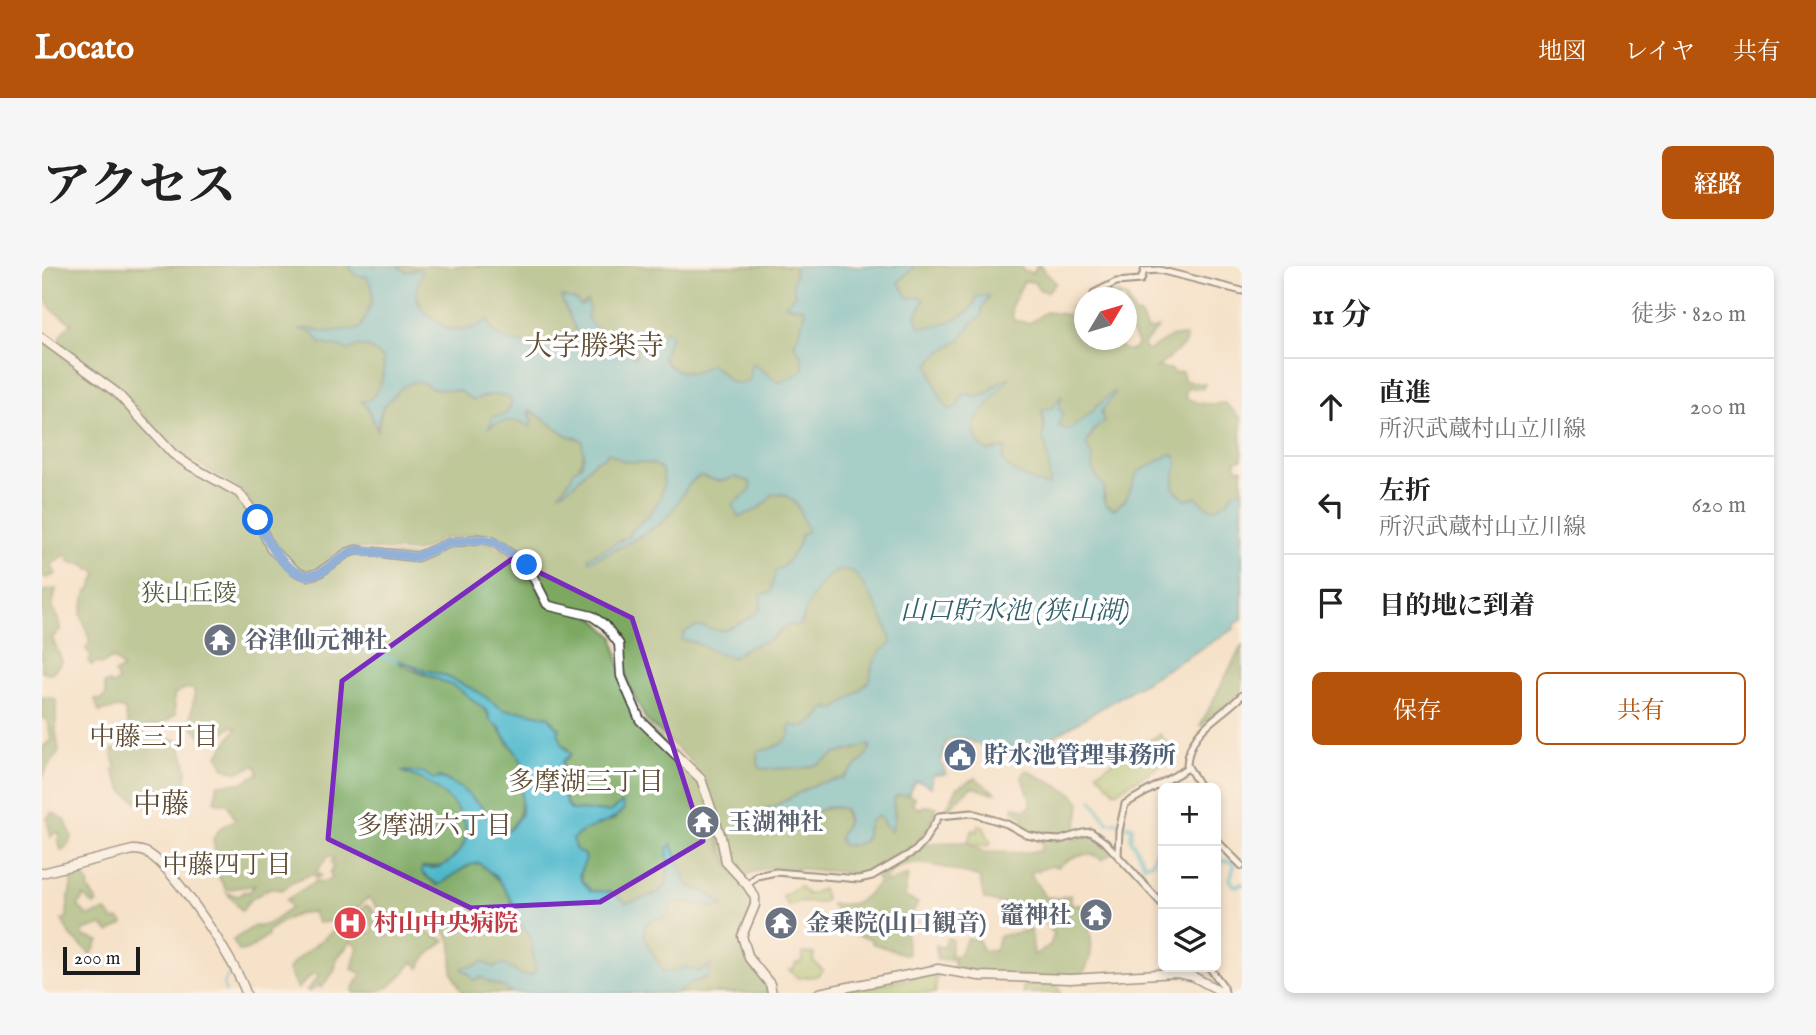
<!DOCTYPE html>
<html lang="ja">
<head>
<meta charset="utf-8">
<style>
  body { margin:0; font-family:"IM FELL English","Noto Serif JP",serif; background:#f6f6f6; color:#222 }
  .controls { position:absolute; right:21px; bottom:21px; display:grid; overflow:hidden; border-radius:10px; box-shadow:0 4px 10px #0003 }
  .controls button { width:63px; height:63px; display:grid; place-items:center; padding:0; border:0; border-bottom:2px solid #e0e0e0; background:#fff; color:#222; font:35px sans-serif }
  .compass { position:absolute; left:1032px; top:21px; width:63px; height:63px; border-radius:50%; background:#fff; box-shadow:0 4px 10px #0003; rotate:52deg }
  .scale { position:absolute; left:21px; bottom:18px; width:77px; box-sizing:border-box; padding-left:7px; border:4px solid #1c1c1c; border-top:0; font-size:19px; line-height:24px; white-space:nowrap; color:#1c1c1c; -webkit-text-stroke:5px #fff; paint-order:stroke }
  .stop { position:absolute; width:21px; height:21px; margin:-16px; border:5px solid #1a73e8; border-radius:50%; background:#fff }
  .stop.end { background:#1a73e8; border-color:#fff; box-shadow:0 2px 7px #0008 }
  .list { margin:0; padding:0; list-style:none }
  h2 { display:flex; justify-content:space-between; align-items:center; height:91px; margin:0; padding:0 28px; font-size:30px }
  h2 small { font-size:23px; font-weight:400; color:#767676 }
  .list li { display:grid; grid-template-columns:46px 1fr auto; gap:21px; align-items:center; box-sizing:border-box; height:98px; padding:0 28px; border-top:2px solid #e0e0e0 }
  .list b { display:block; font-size:26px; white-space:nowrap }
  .list p { margin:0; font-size:23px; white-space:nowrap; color:#767676 }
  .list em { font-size:23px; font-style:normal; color:#767676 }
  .actions { display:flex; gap:14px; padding:21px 28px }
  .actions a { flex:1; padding:16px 0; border:2px solid #b45309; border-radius:10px; text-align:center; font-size:24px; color:#b45309 }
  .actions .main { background:#b45309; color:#fff }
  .icon { flex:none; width:38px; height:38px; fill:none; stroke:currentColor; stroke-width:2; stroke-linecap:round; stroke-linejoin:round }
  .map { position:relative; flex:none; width:1200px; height:727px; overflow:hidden; border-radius:10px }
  header { display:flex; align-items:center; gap:42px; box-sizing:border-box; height:98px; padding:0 35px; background:#b45309; color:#fff }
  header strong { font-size:33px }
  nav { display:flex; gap:38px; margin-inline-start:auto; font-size:24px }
  .intro { display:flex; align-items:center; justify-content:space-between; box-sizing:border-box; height:168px; padding:0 42px }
  h1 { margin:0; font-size:49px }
  .button { padding:18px 32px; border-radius:10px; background:#b45309; color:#fff; font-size:24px; font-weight:700 }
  main { display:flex; gap:42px; padding:0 42px }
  aside { flex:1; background:#fff; border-radius:10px; box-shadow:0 4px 10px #0003 }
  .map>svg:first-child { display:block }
</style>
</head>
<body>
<header>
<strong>Locato</strong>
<nav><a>地図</a><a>レイヤ</a><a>共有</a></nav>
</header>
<div class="intro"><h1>アクセス</h1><a class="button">経路</a></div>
<main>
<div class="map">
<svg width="1200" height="727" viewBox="0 0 1200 727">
  <rect width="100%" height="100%" fill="#fff"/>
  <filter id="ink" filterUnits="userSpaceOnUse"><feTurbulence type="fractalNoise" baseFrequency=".0143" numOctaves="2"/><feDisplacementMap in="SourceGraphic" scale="14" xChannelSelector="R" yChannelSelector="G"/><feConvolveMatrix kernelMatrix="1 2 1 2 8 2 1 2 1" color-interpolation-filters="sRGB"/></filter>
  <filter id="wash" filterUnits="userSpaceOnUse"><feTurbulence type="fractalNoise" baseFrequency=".00686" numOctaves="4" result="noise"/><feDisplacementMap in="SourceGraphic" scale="28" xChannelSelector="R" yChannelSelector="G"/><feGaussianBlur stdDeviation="1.57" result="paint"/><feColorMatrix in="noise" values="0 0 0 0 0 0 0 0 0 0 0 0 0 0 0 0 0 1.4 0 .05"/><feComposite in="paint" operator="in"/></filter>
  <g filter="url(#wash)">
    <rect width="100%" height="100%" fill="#f6e1c9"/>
    <!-- green -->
    <g fill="#9bc26d" stroke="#5c6f44" stroke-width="2">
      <polygon points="1118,468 1133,491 1073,526 1055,506"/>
      <polygon points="936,559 941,560 949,577 946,580 931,579 926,575 931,564 936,565"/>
      <polygon points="758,620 766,629 780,623 784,634 778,637 760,636 746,640 740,630"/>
      <polygon points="761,687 772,688 771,695 781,704 775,710 756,712 747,704 752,703 753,698 760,696"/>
      <polygon points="895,708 893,727 786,727"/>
      <polygon points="981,720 1015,720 1019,727 981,727"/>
    </g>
    <!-- forest -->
    <g fill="#7ca860" stroke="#4c623e" stroke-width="2">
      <path d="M0,0h307l6,9 12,2c12,19 3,30 -6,50l-4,3 -4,-1 -26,3 -21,-4 -4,2 10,2 8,11 29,7 7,-3h12l15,11c1,18 -1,33 -16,44l-5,-1 6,7 9,22 6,-23 18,-19 13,-7 9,2 9,5 28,3 13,9c13,-4 26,-9 38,-1v6l-6,10 -12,2 -3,9c11,-6 29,-8 39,1l1,-17 38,26 14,4c7,23 -11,36 -22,53l13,-8 23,-25 6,-1 6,-7 12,7 34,5 8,6c7,25 -13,49 -32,61l1,4 -42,22 1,4c23,-10 59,-26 76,-43 13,-12 18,-34 34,-42 20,6 15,7 36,1l14,5 1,8 -18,14 6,13c14,-6 25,-9 33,-23l14,1 13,12 9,24 -7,4c-2,14 -15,30 -26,38l-1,15 -3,5 -11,2c0,1 2,11 1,12 -2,7 -31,22 -38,23 -15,2 -23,-8 -39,3l-1,8c13,-1 34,13 50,17l21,-15 17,-4 18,-14 13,-1c4,-21 24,-63 52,-52 10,13 39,57 37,73l-10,6 -9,15 -2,14 -20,19 -15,11 -6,-3 -6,3c-7,13 -19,19 -32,16l-2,4 2,4c-6,11 -19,15 -31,17l-3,5 2,11 4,2 41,-1 15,-4 16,-10 34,-9 1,5 -6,9 -21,19 -27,6 -43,23 -8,1 9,11 12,-3 2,11 2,3c17,-15 30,-24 53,-22l4,14 -8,15 2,6 7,3 17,-5 4,-19 6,-6 5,1 6,11 5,2 4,-15 -2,-15 6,-5h9l7,3 -3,6 8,5 3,-3 14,1 -11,23 -15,17 -48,27 -83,-7 -18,2 -16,6 -7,-2 -12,-12 -33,-97 -48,-44 -19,-39 -4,-41 -16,-20 -10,-8 -44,-9 -5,-5 -19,-38 -34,-23 -12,-4 -41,6 -17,10 -10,3 -66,-4 -33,22 -16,1 -26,-24 -19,-39 -15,-19 -65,-39 -45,-50 -29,-26 -40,-27c-5,-11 4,-17 11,-24 -30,-18 -30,-22 -30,-57z"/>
      <path d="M355,0h397l1,10 -3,6 3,12 -10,11 18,3 2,4 -4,21 -7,9 10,20 -1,8 -5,4 -18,9 -6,-2 -19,-17 -4,2 -2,14 -7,4 -11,-2 -18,-17c-7,1 -9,4 -15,6 -12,5 -24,-2 -33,-8l-2,-5 8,-23 -5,-5 -7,10 -10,4 -6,-5 -7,4 2,11 -3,4 -43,-32 -5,-8 2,-9 -3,-7 -6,4 -4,-6h-6l-7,-4 -1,5 16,34c-7,7 -15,9 -24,12 -7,1 -15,-3 -22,-3 -17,-1 -41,-3 -42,-24l-11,8 -27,1 -6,-1 -18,-12 -6,-6 -6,-20 5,-19 -4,-3 -11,4z"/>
      <path d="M873,0h106l2,4 9,3 5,-7h3l16,17 -9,9 -9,-3 -4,-7 -10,-1 -13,26 2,13 16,3 17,-11 24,3 1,-8 4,-1 9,6v28c10,0 20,-1 28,2 11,3 12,14 24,6l1,-5 -10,-20 -1,-25 -38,-1 2,-2 11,1 7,-5 19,6 8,17 5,1 7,16 11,-3 -15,17 4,6 26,-15h13l-1,8 -28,24 13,1 4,4 8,-1 3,9 20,3 -3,5 -15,-2 -2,10c11,7 27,8 40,6l16,15 1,41 -7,2 2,8 5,-1v20l-10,5 -4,8 -13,8 -8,-2 -11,-10 -10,3 -13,-12 -2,-34 -33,19 -12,26 -12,10 -8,-4 -2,-13 -13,-22v-15l-5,-10 16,-27 1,-10 12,-15 -18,12 -15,17 -13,8 -11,-4 5,-13 -4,-3 3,-14 -12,14 -6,-2 -3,5c4,10 1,18 3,28 3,13 9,32 5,45 -11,-1 -41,-16 -47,-26l4,-11 -1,-2 -18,4 -12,-11 -1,-19 2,-5 33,-38c-16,3 -23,26 -41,15l-6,2 -4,11 -8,4c-13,-13 -15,-29 -21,-45 6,-12 19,-17 30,-25 10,-7 8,-17 22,-23l1,-9 6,-9 -11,-3c-5,22 -35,30 -56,31 -11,-11 1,-17 3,-28l-6,-2 -9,1 -11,-16z"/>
      <path d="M0,72l50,35 81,81 66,39 29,50 39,33 40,-23 70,4 24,-10 41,-8 40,21 25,43 45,13 22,21 5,27 20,54 62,61 22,78 32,43 -13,36 30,57h-96l17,-11 12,-3 6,-14 -13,7 -15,-4 -10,4 -10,-1c-11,-19 -37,-51 3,-54l5,-11 7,-5c16,2 29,6 44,6l1,-3 -19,-14 -8,-1 -9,-5 -15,-39 -5,4 2,14 -4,26 -34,14 -10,-2c-7,-12 -18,-8 -30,-10 -14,-11 -11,-19 -6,-35l-10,-7 -2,-10c11,-11 27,-15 42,-20l3,-12 -9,5 -38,-2c-11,-13 -10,-33 -8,-49l6,-4 -1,-8 -8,-7 -7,-22 -26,-8 -23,-2 -27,-19 -32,-15 -48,-15c11,11 34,14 49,21 35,15 43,34 64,63 4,6 11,10 12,18 1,8 0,18 0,27 -1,20 -2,35 -21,46l-5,-4 -12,-23 -25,-22 -18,-10 -8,2 -13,-6 -19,-2c8,4 18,6 25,11 19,10 53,40 38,64 -5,8 -13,14 -19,20l-23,1 3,9 12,9c15,-6 25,-19 41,-23 12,10 32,27 34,42 -5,9 -15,11 -23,18l10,-2 21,2 10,14 6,35 -4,4c-19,3 -18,-13 -39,-8l-9,-5 -22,7 14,11 6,-3c9,9 21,6 30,16h-50l-10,-21v-28l-6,-11c-13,-3 -24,-10 -36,-14 -7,-3 -16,0 -23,-3 -10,-4 -10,-13 -19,-18l-25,22v9l11,7 6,-7 10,4 3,-4 -4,-11 -9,-5 2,-5 5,-3c11,7 13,21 21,32l12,-12 15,2 30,13 -22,20 -3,8 -7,-6c-21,25 -25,31 -59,31l-1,-4 9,-15 -10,-5 6,-23 -7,-4 -14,16 -2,12 -14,18 -2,-3 -10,7 -2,-2 12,-14 -5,-3 -17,16 -9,-19 8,-10 42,-33 -3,-6 -17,2 -6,-11c-16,0 -31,10 -44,19v4l-20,15 -9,1 -6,-11 21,-14c15,2 26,-10 37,-19l-5,-7 30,-19 8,1 8,-4 -2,-5 4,-7 -3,-3 3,-5 -6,-2 -11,15 4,5 -4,2 -5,-4 -16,6 -14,10 -12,-2 -20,12 -8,11 -15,-18 12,3 6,-5 3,2 7,-8 -29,5 -13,-23 -13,3 1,-8 12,-3 2,-8 -2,-12 7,-11 15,-8 -7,-16 -14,-2 4,-18 23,-1 18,-10 -4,-8 -17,7 -14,-4 -6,-13 19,-27 -4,-2 -26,17 -17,-20 5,-33c-9,-4 -14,0 -21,5l1,20 -15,10 -12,1 -5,4 1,4 32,6c10,16 18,42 0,54 -15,-7 -23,3 -31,13l-20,-14 -12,-22 3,-2 -4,-19 7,-1 1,-14 9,-8 -5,-18 -7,-1 -18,4 -4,-13 6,1 5,-5 -2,-11 5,-2 2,4 7,-5 -3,-8 8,-5 -11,-10 -11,7 -3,-3 -7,3 -3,-4 4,-4 -6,-8 4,-7 -9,-28 6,-23h3l7,-17 -3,-5 -5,1 -2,-5 -17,-3 -3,-8 -16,11 5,9 -9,4 -5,-1z"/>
      <polygon points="14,323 10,341 17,354 18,364 10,372 20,395 10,407 0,406 0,325"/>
      <polygon points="1200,379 1200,426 1159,460 1158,460"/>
      <polygon points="0,431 14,433 14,466 17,486 8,497 0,512 0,482 9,474 6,456 0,451"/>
      <path d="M984,504l47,24 8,9 -7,36 18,-4 20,18 -10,7c-14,-12 -32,-3 -44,7l-7,-1 -21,7 15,24 13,1 12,-3 2,9 15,2 13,6 -1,6 -10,9c4,19 4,31 -7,48 -43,4 -86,1 -128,-7v-9l-17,1 -1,-15 3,2 6,-1 2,-8 5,1 -2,16 8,1 10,-18 11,2 3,10 13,1 4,-15 32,-6 3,25 16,-10 4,-11 -11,-13 -5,-13 -24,6 -11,-10 -19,-5 -4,-21c-24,-7 -83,-31 -96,5l24,-8 -4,22 14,6c-9,14 -15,32 -10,48l-1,4 -36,-12v-4l-39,-10 -1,-5 5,-14 -5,-4v-2c27,2 30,-2 48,-21l-3,-6 52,-34 38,-1 18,10 34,1 22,-2 3,-7 -24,-16 5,-11 -11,-7 1,-4 11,4 6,-4 -2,-12 -8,-18z"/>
      <path d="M933,512l21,15c-9,1 -15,-5 -25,-6l-24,23 -1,-1 12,-22z"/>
      <polygon points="10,546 23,554 30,571 25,581 19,584 16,574 18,567 12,567 9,571 5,553"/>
      <path d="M36,602l11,16 -1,5 9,13 -3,3 -10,-9 -6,10 10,10 18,-5 8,9 5,-1 5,5 -15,8 -7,-7 -19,6v5l16,5 -8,14 -22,-21 -7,-14 5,-3c0,-11 4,-41 11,-49z"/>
    </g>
    <!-- water -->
    <g fill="#4ab5c7" stroke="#336872" stroke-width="2">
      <path d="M307,0h48l10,6 12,-3 3,3c-2,7 -6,14 -6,21 0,13 9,20 18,26 5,3 8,8 14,10 15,3 31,-1 41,-10 2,22 26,24 43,25 17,1 33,5 46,-9l-17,-38 14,3 6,6 7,-4 1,7 -2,9c9,14 23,19 36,29 5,5 7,8 13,10l1,-16 6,-2 6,5 8,-3 9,-11 5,5 -8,23c6,11 20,17 32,14 6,-1 10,-6 16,-8l20,18 11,2 7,-4 3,-17 26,19h4l21,-12 -1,-14 -8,-12c7,-11 7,-20 11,-32l-2,-4 -18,-3 10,-11 -3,-12 3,-6 -1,-10h121l-17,16 11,16 9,-1 6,2c-2,11 -14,16 -3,28 21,-1 52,-9 56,-31h12l-7,12 -1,9c-14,6 -12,17 -22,23 -11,8 -24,13 -30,25 6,16 8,33 21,45l8,-4 6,-13c5,0 10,5 16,4 12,-2 17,-17 29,-19l-35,44c0,14 1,21 14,30l18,-4 -4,10c3,11 35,27 47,28l1,-7 -3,-29 -4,-12 2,-15 -3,-14 8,1 12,-15 -3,14 4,4 -5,13 11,4c16,-12 29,-24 44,-38l2,1 -14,19 3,9 -11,10 -7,14 7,14 -1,11 12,17 -1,10 3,8 8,4 11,-8 13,-29 33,-18 4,2 2,5 -4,27 13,12 10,-3 11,10 8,2 13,-8 4,-8 10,-5v131l-8,6v4l-210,125 -13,-8 -17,6 -32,-15 -14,3c-7,7 -3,14 -7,22l5,12 -13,1 -2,12 -11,-6 -5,1 -7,13h-9l-5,3 -1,6 2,15 -5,13 -10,-15 -3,-1 -8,6 -5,19 -10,4h-12l-3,-8 9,-16 -3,-12c-25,-8 -38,10 -56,21l-1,-13h-5l-7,4 -6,-7 -6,-2v-3l9,-2 43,-23 27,-6 21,-19 7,-12 -2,-2 -34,9 -16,10 -15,4 -41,1 -4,-2 -1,-16c12,-1 26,-6 33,-17l-2,-6 2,-3c14,5 26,-3 33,-16h12l24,-19 10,-10 2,-13 8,-15 11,-8c2,-15 -27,-59 -37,-72 -29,-12 -47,33 -54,54l-12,-1 -17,14 -30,11 -5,6c-19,4 -35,-17 -55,-16l3,-7c21,-15 25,1 41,-3 8,-3 35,-15 36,-24 1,-3 0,-7 -1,-11l11,-2 4,-22c12,-4 24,-24 26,-36l7,-4 -11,-27 -13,-10h-12c-8,14 -19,17 -33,23l-7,-12 19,-15 -1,-8 -14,-5c-21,6 -16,4 -36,-1 -17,8 -21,30 -34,42 -18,17 -53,32 -76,43l-2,-3 43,-23 -1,-4c18,-12 40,-36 32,-61l-8,-6 -30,-3 -16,-9 -4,6 -8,2 -23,25 -14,8 11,-12 4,-11 7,-4 3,-11 -2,-15 -7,-4h-6l-39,-26 -2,3 4,8 -2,6c-11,-9 -30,-7 -41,0l4,-10 12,-2 6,-10v-6c-12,-8 -25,-3 -38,1l-13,-9 -28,-3 -9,-5 -9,-2 -13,7 -18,19 -5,14v10l-10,-23 -7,-7h6c15,-10 18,-26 16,-43l-15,-11h-12l-7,3 -29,-7 -8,-11 -13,-3 7,-1 21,4 26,-3 4,1 4,-3c9,-20 18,-31 6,-50l-12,-2z"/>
      <path d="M355,394l48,16 32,15 27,19 23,2 22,5 7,10 4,1 -2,4 5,14 8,8 -8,7c-2,16 -3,37 8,49l38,2 13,-9 2,6c-16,19 -36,14 -51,30l2,10 10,7 1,3 -7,16 2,5 10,11 20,1 15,11 28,-8 12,-9 3,-23 -2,-14 4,-5 16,40 9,5 9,2 19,15c-17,2 -31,-5 -47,-4l-6,4 -5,11c-40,2 -14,35 -3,54l10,1 12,-5 13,5 13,-7 -4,12 -14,5 -17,11h-164c-9,-10 -21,-7 -30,-16l-9,3 -4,-7 -7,-4 2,-2 11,-1 7,-4 11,5 10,-3 18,11h11l4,-6 -6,-32 -12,-17 -29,2 -4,-2 3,-6 18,-2 7,-10 -16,-24 -18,-15 -12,3 -28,19 -17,-12v-6c15,3 24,-1 34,-12 27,-28 -6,-59 -30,-73 -7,-5 -17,-7 -25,-11l24,2 8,6 9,-1 19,10 23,21 12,23 5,4 9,-7 11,-14 1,-53 -23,-35 -9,-6 -2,-9 -29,-23z"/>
    </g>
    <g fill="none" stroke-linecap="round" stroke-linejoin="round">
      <!-- stream -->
      <g stroke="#4ab5c7" stroke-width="2">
        <polyline points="297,377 356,395"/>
        <polyline points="184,727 181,719 187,706 186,698"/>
      </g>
      <!-- river -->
      <g stroke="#4ab5c7" stroke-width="4.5">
        <polyline points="1050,534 1066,557 1073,556 1090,561 1089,573 1103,599 1110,596 1114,584 1121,578"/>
        <polyline points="1174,597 1180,595 1189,595 1192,600 1188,614 1193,620 1200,618"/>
      </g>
    </g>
  </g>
  <g filter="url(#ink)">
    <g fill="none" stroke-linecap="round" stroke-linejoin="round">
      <defs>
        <g id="minor">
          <polyline points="1052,27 1074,16 1099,14 1102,5 1117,4 1200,25"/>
          <path d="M1159,522l-14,-23c2,-37 34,-47 55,-70"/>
          <polyline points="1174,574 1200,600"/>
          <polyline points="1076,590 1077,565 1083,538 1146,502"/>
          <polyline points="705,619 715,610 734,606 817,613 830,610 873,585 882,575 897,550 930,547 965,558 985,569 1003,573 1018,574 1041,567 1049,566 1064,577 1121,639"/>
          <polyline points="1167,701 1182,721 1183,727"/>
        </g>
        <g id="major">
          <polyline points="0,72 75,127 131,188 147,199 197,227 213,248 229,283 255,306 265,310 277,307 305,287 314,284 375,291 407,277 436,273 448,274 485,299 505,338 508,340 550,350 563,359 577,378 579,410 598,454 659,513 679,571 684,596 705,619 713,631 713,639 700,670 707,692 728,718 730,727"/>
          <path d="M0,607l91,-23c6,0 11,1 16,4 27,17 87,108 97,139"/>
          <polyline points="777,727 896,703 937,710 1028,713 1134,707 1150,710 1182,727"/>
        </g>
      </defs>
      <!-- minor casing -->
      <use href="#minor" stroke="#3d3a36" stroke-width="9"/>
      <!-- major casing -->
      <use href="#major" stroke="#3d3a36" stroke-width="11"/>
      <!-- minor -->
      <use href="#minor" stroke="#fff" stroke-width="5"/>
      <!-- major -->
      <use href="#major" stroke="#fff" stroke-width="8"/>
    </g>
  </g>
  <g fill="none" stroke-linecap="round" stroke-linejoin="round" filter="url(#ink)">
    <!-- route -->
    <path stroke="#1a73e8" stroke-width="9" d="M216,254c9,22 34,70 65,51 11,-7 20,-17 33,-21l60,7 33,-14 33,-4 12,3 33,23"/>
  </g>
  <!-- marked area -->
  <path d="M0 0H1200V727H0ZM470,293l120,59 71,223 -103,61 -129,6 -143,-69 14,-158z" fill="#f6e1c9" fill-opacity=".55" fill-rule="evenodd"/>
  <path fill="none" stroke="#7b2cbf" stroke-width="5" stroke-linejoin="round" d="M470,293l120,59 71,223 -103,61 -129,6 -143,-69 14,-158z"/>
  <!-- icons -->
  <defs>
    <symbol id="temple-disc" viewBox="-11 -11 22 22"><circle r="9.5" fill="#6b7280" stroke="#fff"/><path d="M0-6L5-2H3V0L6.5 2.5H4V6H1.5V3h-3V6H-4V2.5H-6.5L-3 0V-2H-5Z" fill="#fff"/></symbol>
    <symbol id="civic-disc" viewBox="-11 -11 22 22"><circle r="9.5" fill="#5c6f8a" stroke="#fff"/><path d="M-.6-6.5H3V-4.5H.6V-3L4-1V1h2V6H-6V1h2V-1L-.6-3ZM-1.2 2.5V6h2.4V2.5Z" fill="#fff"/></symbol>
    <symbol id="hospital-disc" viewBox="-11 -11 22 22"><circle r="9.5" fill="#e0444e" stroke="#fff"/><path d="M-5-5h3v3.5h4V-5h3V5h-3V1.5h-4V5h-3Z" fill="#fff"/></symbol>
  </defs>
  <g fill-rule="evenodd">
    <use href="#temple-disc" x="159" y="355" width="38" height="38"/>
    <use href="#civic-disc" x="899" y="470" width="38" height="38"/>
    <use href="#temple-disc" x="642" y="537" width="38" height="38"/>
    <use href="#temple-disc" x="1035" y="630" width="38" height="38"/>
    <use href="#hospital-disc" x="289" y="638" width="38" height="38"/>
    <use href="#temple-disc" x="720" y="638" width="38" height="38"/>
  </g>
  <g text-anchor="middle" stroke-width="7" stroke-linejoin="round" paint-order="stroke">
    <!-- park labels -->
    <g font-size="24" fill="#4f5e3c" stroke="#fff">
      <text x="147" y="335">狭山丘陵</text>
    </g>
    <!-- worship labels -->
    <g font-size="24" font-weight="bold" fill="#5b616d" stroke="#fff" text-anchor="start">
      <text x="202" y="382">谷津仙元神社</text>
      <text x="686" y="564">玉湖神社</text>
      <text x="1030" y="657" text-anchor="end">竈神社</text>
      <text x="764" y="665">金乗院(山口観音)</text>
    </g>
    <!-- service labels -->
    <g font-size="24" font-weight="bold" fill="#4e5e75" stroke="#fff" text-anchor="start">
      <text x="942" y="497">貯水池管理事務所</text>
    </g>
    <!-- health labels -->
    <g font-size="24" font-weight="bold" fill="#be3a42" stroke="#fff" text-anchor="start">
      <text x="332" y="665">村山中央病院</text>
    </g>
    <!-- water labels -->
    <g font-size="26" font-style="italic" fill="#316169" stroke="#fff">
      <text x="973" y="353">山口貯水池 (狭山湖)</text>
    </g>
    <!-- neighbourhood labels -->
    <g font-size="26" fill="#5e4b32" stroke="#fff">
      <text x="112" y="479">中藤三丁目</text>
      <text x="544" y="524">多摩湖三丁目</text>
      <text x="392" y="568">多摩湖六丁目</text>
      <text x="185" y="607">中藤四丁目</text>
    </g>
    <!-- quarter labels -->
    <g font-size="28" fill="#5e4b32" stroke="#fff">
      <text x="552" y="89">大字勝楽寺</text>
      <text x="119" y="547">中藤</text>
    </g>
  </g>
</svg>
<div class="controls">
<button>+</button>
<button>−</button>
<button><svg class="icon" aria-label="layers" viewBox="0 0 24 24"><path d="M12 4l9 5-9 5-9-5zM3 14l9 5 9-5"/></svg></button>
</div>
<svg class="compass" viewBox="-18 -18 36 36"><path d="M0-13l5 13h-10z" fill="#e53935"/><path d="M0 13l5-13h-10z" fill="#767676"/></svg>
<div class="scale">200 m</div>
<div class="stop" style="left:216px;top:254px"></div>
<div class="stop end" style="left:485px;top:299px"></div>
</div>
<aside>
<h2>11 分<small>徒歩 · 820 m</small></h2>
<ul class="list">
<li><svg class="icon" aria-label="ahead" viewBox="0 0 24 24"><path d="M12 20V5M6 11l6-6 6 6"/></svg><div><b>直進</b><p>所沢武蔵村山立川線</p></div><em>200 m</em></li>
<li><svg class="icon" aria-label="left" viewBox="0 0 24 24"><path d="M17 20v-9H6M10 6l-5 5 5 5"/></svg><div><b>左折</b><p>所沢武蔵村山立川線</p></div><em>620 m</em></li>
<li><svg class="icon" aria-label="arrive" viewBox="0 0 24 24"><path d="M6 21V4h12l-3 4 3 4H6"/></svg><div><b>目的地に到着</b></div></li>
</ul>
<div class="actions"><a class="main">保存</a><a>共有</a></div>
</aside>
</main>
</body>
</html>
